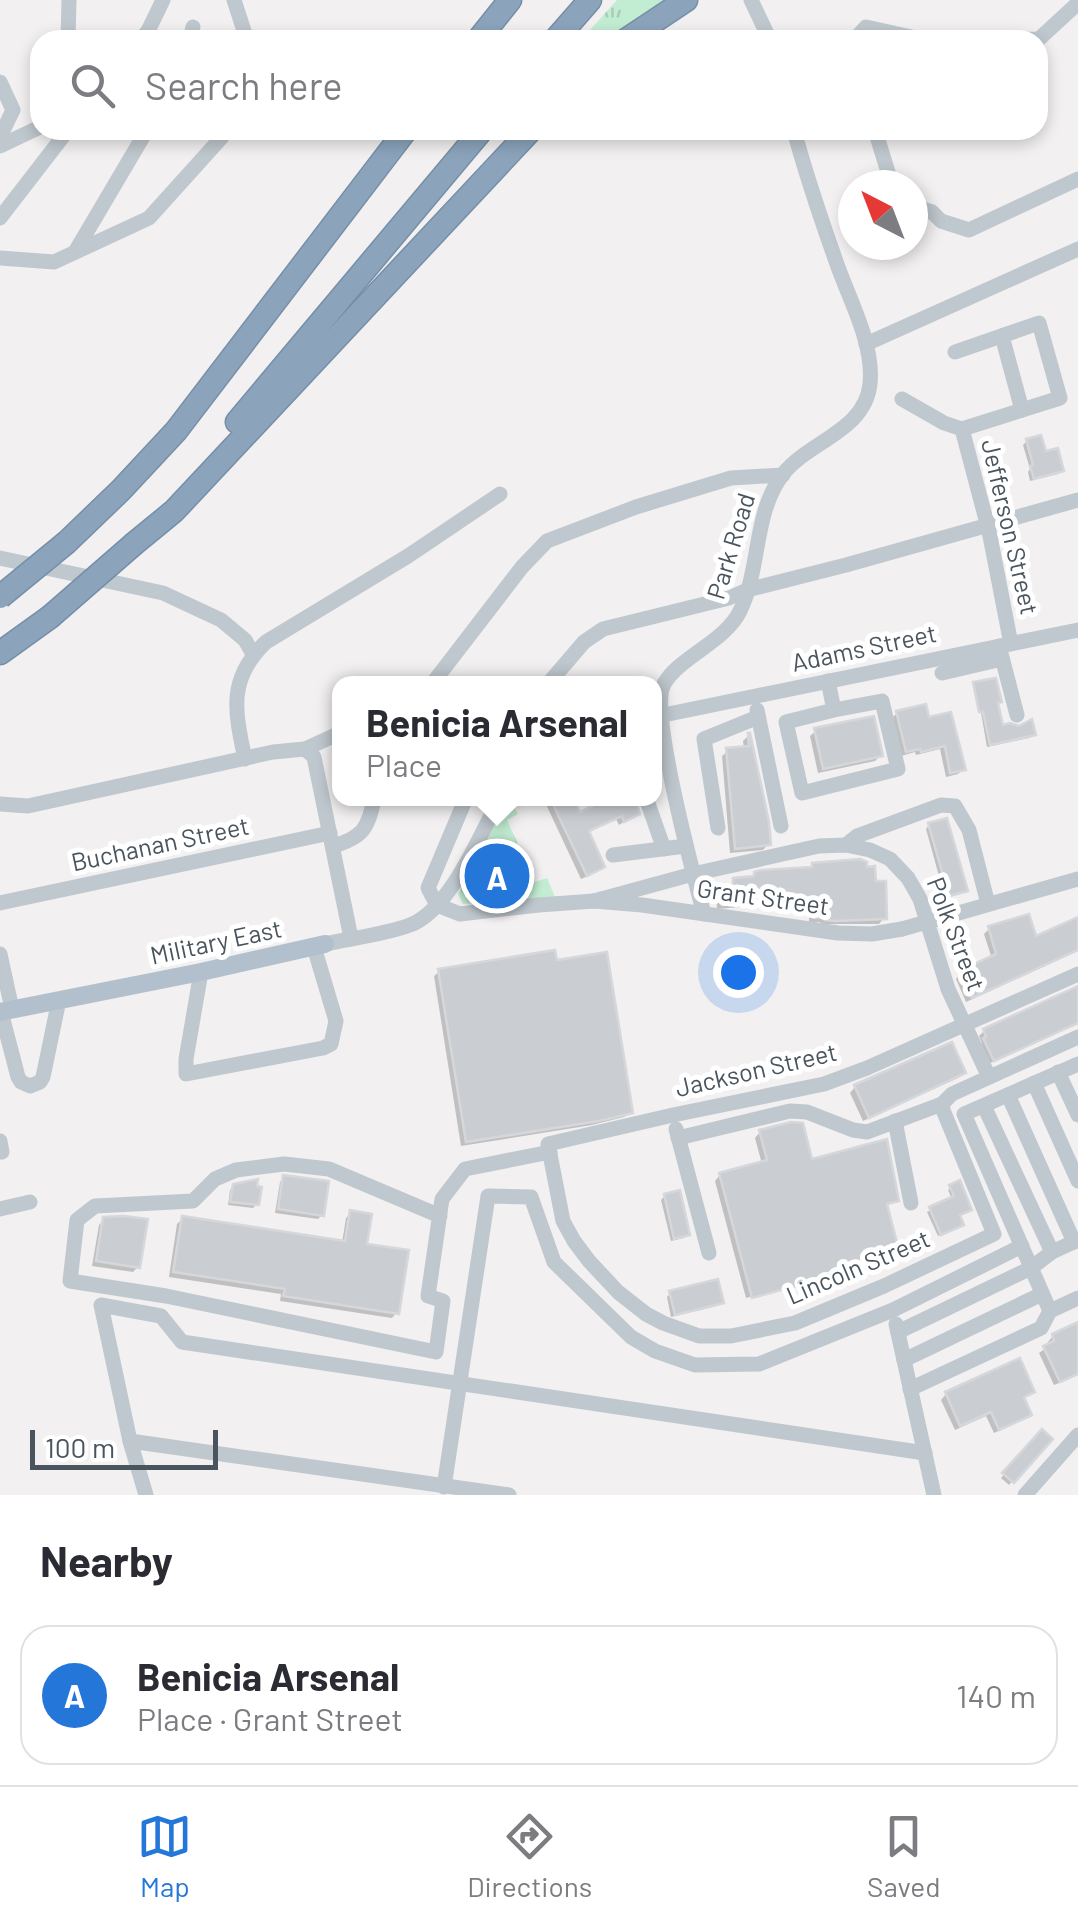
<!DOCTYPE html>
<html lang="en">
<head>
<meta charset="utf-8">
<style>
  body { margin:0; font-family:Barlow,sans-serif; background:#f7f7f7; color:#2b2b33 }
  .compass { position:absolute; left:838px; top:170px; width:90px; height:90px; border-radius:50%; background:#fff; box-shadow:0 5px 15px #0003; rotate:318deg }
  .scale { position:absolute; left:30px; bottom:25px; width:188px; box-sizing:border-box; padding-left:10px; border:5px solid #49545d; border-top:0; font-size:28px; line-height:35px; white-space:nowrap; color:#49545d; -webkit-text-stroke:8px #fff; paint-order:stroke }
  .you { position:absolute; left:738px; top:972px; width:35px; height:35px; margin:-25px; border:8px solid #fff; border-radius:50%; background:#1a73e8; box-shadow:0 0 0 15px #1a73e833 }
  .badge { display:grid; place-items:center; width:65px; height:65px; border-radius:50%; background:#2477d9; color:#fff; font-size:32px; font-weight:700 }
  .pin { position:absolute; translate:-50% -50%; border:5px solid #fff; box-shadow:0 2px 10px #0006 }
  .popup { position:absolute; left:332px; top:676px; width:330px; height:130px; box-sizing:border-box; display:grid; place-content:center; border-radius:20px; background:#fff; filter:drop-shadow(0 2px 8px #0005); font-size:32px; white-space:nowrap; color:#7c7c81 }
  .popup b { font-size:38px; color:#2b2b33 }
  .popup::after { content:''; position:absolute; left:50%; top:100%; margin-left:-20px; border:20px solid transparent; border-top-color:#fff }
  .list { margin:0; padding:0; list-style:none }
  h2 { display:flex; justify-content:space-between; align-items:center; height:130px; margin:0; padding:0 40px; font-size:42px }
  h2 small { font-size:32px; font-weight:400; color:#7c7c81 }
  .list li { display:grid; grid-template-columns:65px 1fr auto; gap:30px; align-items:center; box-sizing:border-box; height:140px; margin:0 20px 20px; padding:0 20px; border:2px solid #e1e1e2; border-radius:30px }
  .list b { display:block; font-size:38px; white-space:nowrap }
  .list p { margin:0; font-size:32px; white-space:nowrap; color:#7c7c81 }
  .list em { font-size:32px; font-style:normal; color:#7c7c81 }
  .icon { flex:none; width:55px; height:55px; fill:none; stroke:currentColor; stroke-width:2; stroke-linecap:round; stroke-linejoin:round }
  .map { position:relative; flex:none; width:1078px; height:1495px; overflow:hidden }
  .search { position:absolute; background:#fff; box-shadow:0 5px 15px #0003; left:30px; right:30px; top:30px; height:110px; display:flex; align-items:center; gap:25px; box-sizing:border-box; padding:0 35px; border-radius:30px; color:#7c7c81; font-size:38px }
  .sheet { height:290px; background:#fff }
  nav { display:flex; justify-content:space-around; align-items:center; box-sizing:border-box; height:140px; border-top:2px solid #e1e1e2; background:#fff; font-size:28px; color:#7c7c81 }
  nav a { display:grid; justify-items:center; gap:5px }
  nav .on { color:#2477d9 }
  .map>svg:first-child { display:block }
</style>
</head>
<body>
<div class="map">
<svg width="1078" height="1495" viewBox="0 0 1078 1495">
  <defs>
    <pattern id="grass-tufts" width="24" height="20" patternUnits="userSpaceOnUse" patternTransform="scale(2.5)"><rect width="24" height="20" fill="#c2edd2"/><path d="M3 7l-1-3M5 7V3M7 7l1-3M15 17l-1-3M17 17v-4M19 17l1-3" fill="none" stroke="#a8cdb7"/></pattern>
  </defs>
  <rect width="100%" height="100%" fill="#f2f0f0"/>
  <!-- grass -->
  <g fill="url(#grass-tufts)">
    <polygon points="617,0 669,0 614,40 581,40"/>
    <polygon points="509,799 518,814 507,820 535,882 547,878 555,897 463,904 458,894"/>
  </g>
  <!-- shadow -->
  <g fill="#0003">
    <polygon points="1027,441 1044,454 1061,470 1058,474 1030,481 1028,472 1030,469 1023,445"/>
    <polygon points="976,684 1001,728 1033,735 1029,738 987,747"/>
    <polygon points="897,713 927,720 963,769 958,774 946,777 940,749 916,755 915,752 901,756 892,718"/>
    <polygon points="816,731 881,755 875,761 818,773 810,736"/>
    <polygon points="748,736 768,844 763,850 730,853 722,756 728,751 744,749 743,741"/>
    <polygon points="543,798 570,798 579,816 607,798 632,798 637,814 619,825 616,819 587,833 602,867 597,872 581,879"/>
    <polygon points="929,825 965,890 961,894 945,898 926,829"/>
    <polygon points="813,865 884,918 879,924 821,924 820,922 809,922 809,901 717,909 716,894 722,889 729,888 734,880 751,879 755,874 809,870"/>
    <polygon points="1078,920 1078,951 966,1002 956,979 961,973 992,959 984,934 989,929 1035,940"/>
    <polygon points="440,971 630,1112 624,1117 592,1125 461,1146 434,976"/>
    <polygon points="1078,989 1078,1024 988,1064 979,1045 982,1043 979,1036 984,1031"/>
    <polygon points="963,1073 958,1078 863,1121 850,1093 855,1087"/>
    <polygon points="760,1132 810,1162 896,1200 885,1207 899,1258 896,1260 896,1257 746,1298 715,1181 720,1175 762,1164 755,1138"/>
    <polygon points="284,1178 322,1215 318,1219 275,1213 280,1182"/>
    <polygon points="958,1183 958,1228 938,1236 927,1212 952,1199 948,1190"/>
    <polygon points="234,1186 254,1189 257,1204 253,1208 228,1205 230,1190"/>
    <polygon points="665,1196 687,1234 684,1238 671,1241 661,1200"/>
    <polygon points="351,1213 364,1246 397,1312 392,1318 280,1301 281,1294 169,1277 177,1224 183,1218 342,1243 346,1218"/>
    <polygon points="105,1219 138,1267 133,1272 92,1266 99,1225"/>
    <polygon points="670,1294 721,1302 717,1306 671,1317 667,1297"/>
    <polygon points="1078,1325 1078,1375 1054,1385 1039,1353 1049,1346 1048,1342 1053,1336"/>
    <polygon points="1032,1392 1022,1399 1029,1414 1024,1419 994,1433 986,1416 955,1430 941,1400 946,1394"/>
    <polygon points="1042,1432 1050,1440 1009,1485 1001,1478"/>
  </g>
  <!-- building -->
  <g fill="#cacdd2" stroke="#d5d7db" stroke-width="2.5">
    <polygon points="1041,435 1046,451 1058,448 1064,471 1034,479 1030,466 1033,465 1026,439"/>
    <polygon points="996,678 1002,702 998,703 1003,725 1010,723 1019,726 1032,719 1036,735 990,745 983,712 979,712 973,682"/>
    <polygon points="926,704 929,717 951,712 966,770 950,773 945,746 921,752 920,749 906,752 896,711"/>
    <polygon points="874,716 883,756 823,769 814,728"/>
    <polygon points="748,733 750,733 769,822 771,845 735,849 726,748 749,746"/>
    <polygon points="550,798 573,798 580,812 609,798 635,798 640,814 624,822 622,816 589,831 605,867 587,876"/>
    <polygon points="947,818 968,891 949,896 928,823"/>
    <polygon points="860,859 867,862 867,867 875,866 876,881 886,881 887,919 835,921 825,920 825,917 814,918 813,897 722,905 720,886 733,886 733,878 754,876 754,872 761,870 812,867 812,863"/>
    <polygon points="1029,914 1036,936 1078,917 1078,950 972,998 959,971 996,954 988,926"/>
    <polygon points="555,950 557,960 607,952 633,1113 599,1121 466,1142 438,969"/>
    <polygon points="1078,986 1078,1023 994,1061 983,1038 986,1037 983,1029"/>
    <polygon points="952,1042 966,1073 869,1118 854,1085"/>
    <polygon points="791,1122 803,1123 812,1159 887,1139 899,1201 887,1204 901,1258 752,1298 719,1173 767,1160 759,1130"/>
    <polygon points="283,1175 329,1181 324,1216 278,1209"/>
    <polygon points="258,1179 257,1186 262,1187 259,1205 230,1202 233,1184"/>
    <polygon points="960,1180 972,1210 960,1215 964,1225 941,1235 929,1207 954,1196 949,1185"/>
    <polygon points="680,1190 690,1235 674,1239 664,1194"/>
    <polygon points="350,1210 372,1214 367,1244 409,1250 399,1314 283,1296 285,1289 173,1272 182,1216 345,1241"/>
    <polygon points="124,1216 148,1219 140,1268 96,1261 103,1217"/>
    <polygon points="718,1279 724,1303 675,1315 669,1291"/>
    <polygon points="1078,1322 1078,1374 1060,1382 1043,1346 1054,1341 1052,1334"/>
    <polygon points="1020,1358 1035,1392 1024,1397 1032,1415 999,1430 991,1412 960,1426 945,1392"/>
    <polygon points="1042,1429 1053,1439 1014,1483 1002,1473"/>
  </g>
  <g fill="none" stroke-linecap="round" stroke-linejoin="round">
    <defs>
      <g id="highway">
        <polyline points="478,40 510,0"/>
        <polyline points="555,40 590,0"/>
        <polyline points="626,40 686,0"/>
        <polyline points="237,422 482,130"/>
        <polyline points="67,542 121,490 176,431 406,130"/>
        <polyline points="135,543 174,511 531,130"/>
        <polyline points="0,653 50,617"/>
      </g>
    </defs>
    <!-- highway casing -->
    <use href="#highway" stroke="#768fa8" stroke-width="25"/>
    <!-- minor -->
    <g stroke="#bfc8ce" stroke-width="15">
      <polyline points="234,0 247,40"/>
      <polyline points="751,0 770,40"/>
      <polyline points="68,40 69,0"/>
      <polyline points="140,40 148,31 163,0"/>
      <polyline points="190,40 193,27"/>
      <polyline points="854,40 866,27 925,40"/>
      <polyline points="1003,40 1039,39 1078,3"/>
      <polyline points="0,82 13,110 0,137"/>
      <polyline points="875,130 892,185"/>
      <polyline points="0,146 40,127"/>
      <polyline points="913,206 932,212 941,221 969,230 1078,179"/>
      <polyline points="0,218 68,130"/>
      <polyline points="75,252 147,130"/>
      <polyline points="0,258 54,262 149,218 222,137 225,130"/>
      <polyline points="1002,336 1022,410"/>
      <polyline points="866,344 1078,249"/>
      <polyline points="955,352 1039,323 1060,398 962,429"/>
      <polyline points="902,399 944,423 962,429 989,531 1011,644"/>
      <polyline points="0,558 163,593 221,620 245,640 253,654"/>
      <polyline points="999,646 1017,715"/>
      <polyline points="942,673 1002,659"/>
      <polyline points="828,681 834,710 786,722 802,793 898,769 882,701 834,710"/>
      <polyline points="432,684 522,567 547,541 636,507 731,478 783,475"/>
      <polyline points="548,684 584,642 603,629 729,598 747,590 846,565 1078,500"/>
      <polyline points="757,710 781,826"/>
      <polyline points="654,717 1078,630"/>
      <polyline points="305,749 340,733"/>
      <path d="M245,759c-10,-47 -18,-80 21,-117l142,-86 92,-62"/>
      <polyline points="646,798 664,849"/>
      <polyline points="0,804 28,806 273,752 305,749 314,757 351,938"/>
      <polyline points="718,828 704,739 758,717"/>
      <polyline points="846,845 857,836 941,805 955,806 969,830 988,904"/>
      <path d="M333,846c29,-8 36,-18 41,-48"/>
      <polyline points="613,855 686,846"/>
      <polyline points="594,901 693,874 819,846 846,845 870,850 890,859 908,878 920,899 948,989 989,1077"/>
      <polyline points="0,903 330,833"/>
      <polyline points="437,905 460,914 539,905 594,901 642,905 838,933 872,934 902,929"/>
      <polyline points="437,905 428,888 466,798"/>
      <path d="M704,914c-10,-37 -55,-203 -40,-230 15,-27 61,-42 76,-73 21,-43 13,-98 43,-137 26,-33 82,-43 87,-90 4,-39 -19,-81 -32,-117 -16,-45 -32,-91 -44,-137"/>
      <polyline points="955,914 1078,879"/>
      <path d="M325,944c27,-6 58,-9 85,-19 40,-15 70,-90 90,-127"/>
      <polyline points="0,954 12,1009"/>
      <polyline points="201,972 186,1059 186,1074 323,1048 331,1044 336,1021 314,947"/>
      <polyline points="1078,974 867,1068 824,1084 673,1115 548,1144 563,1221 574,1241 589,1261 618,1292 646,1314 663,1323 699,1336 731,1336 795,1323 884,1286 994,1234 943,1110 942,1104 952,1094 1078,1037"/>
      <polyline points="1,1012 18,1077 21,1082 30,1086 40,1082 43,1077 59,1000"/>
      <polyline points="1058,1072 1078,1115"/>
      <polyline points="1034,1083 1078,1181"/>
      <polyline points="1008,1095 1074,1242"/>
      <polyline points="984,1106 1052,1252"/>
      <polyline points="895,1121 911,1203"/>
      <polyline points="676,1129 709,1253"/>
      <polyline points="678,1138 790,1111 807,1112 853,1130 867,1132 942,1104"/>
      <polyline points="0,1141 2,1152 0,1152"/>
      <polyline points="0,1209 30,1202"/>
      <polyline points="440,1216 329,1169 284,1164 236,1170 215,1179 193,1201 95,1206 77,1220 70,1281 166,1296 436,1352 443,1301 428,1296 442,1199 465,1169 550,1152"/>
      <polyline points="1050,1311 964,1114 1078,1064"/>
      <polyline points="896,1324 934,1495"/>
      <polyline points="898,1332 1031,1268 1052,1252 1078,1240"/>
      <polyline points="904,1360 1042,1294"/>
      <polyline points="910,1389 1041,1328 1050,1311 1078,1298"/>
      <polyline points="130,1441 509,1495"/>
      <polyline points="444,1487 488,1196 531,1197 554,1262 631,1337 655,1351 695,1365 759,1364 893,1310 1022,1246"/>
      <polyline points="146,1495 130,1441 101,1305 161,1316 182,1342 925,1453"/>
      <polyline points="1025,1495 1078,1435"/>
    </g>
    <!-- major -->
    <polyline stroke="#b2c0cd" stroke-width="18" points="0,1012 201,972 325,944"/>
    <!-- highway -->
    <use href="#highway" stroke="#8ba4bc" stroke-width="22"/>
    <defs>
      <g id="highway-bridge">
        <polyline points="0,597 67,542"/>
        <polyline points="50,617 135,543"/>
      </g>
    </defs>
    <!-- highway-bridge casing -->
    <use href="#highway-bridge" stroke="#768fa8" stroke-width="25" stroke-linecap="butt"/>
    <!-- minor-bridge -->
    <polyline stroke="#bfc8ce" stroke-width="15" points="902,929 955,914"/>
    <!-- highway-bridge -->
    <use href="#highway-bridge" stroke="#8ba4bc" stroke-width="22"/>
  </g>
  <g text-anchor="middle" stroke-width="10" stroke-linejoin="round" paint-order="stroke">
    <!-- street labels -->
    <g font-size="25" fill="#49545d" stroke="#fff">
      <text transform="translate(1010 527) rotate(77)" y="9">Jefferson Street</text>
      <text transform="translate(731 546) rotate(-73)" y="9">Park Road</text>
      <text transform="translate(864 648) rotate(-12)" y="9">Adams Street</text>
      <text transform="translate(160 844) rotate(-12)" y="9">Buchanan Street</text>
      <text transform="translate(763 897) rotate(8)" y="9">Grant Street</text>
      <text transform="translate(956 934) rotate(69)" y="9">Polk Street</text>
      <text transform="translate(216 942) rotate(-12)" y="9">Military East</text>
      <text transform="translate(756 1070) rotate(-13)" y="9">Jackson Street</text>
      <text transform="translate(858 1267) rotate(-23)" y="9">Lincoln Street</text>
    </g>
  </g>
</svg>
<svg class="compass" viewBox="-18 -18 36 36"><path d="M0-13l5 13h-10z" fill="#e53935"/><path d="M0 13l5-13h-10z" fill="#7c7c81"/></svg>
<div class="scale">100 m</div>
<div class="you"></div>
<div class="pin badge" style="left:497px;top:876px">A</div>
<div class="popup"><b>Benicia Arsenal</b>Place</div>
<div class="search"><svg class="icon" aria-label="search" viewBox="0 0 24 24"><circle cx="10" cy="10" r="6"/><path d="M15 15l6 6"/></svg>Search here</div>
</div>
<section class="sheet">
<h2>Nearby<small></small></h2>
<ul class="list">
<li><span class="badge">A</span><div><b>Benicia Arsenal</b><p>Place · Grant Street</p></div><em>140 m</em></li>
</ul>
</section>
<nav>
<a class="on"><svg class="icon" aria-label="map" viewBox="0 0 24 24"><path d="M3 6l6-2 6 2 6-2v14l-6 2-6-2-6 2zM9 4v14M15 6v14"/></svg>Map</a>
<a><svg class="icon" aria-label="directions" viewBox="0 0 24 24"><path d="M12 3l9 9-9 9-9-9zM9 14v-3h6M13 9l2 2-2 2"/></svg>Directions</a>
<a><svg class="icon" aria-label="saved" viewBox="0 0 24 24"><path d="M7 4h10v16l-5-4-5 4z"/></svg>Saved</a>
</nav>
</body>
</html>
